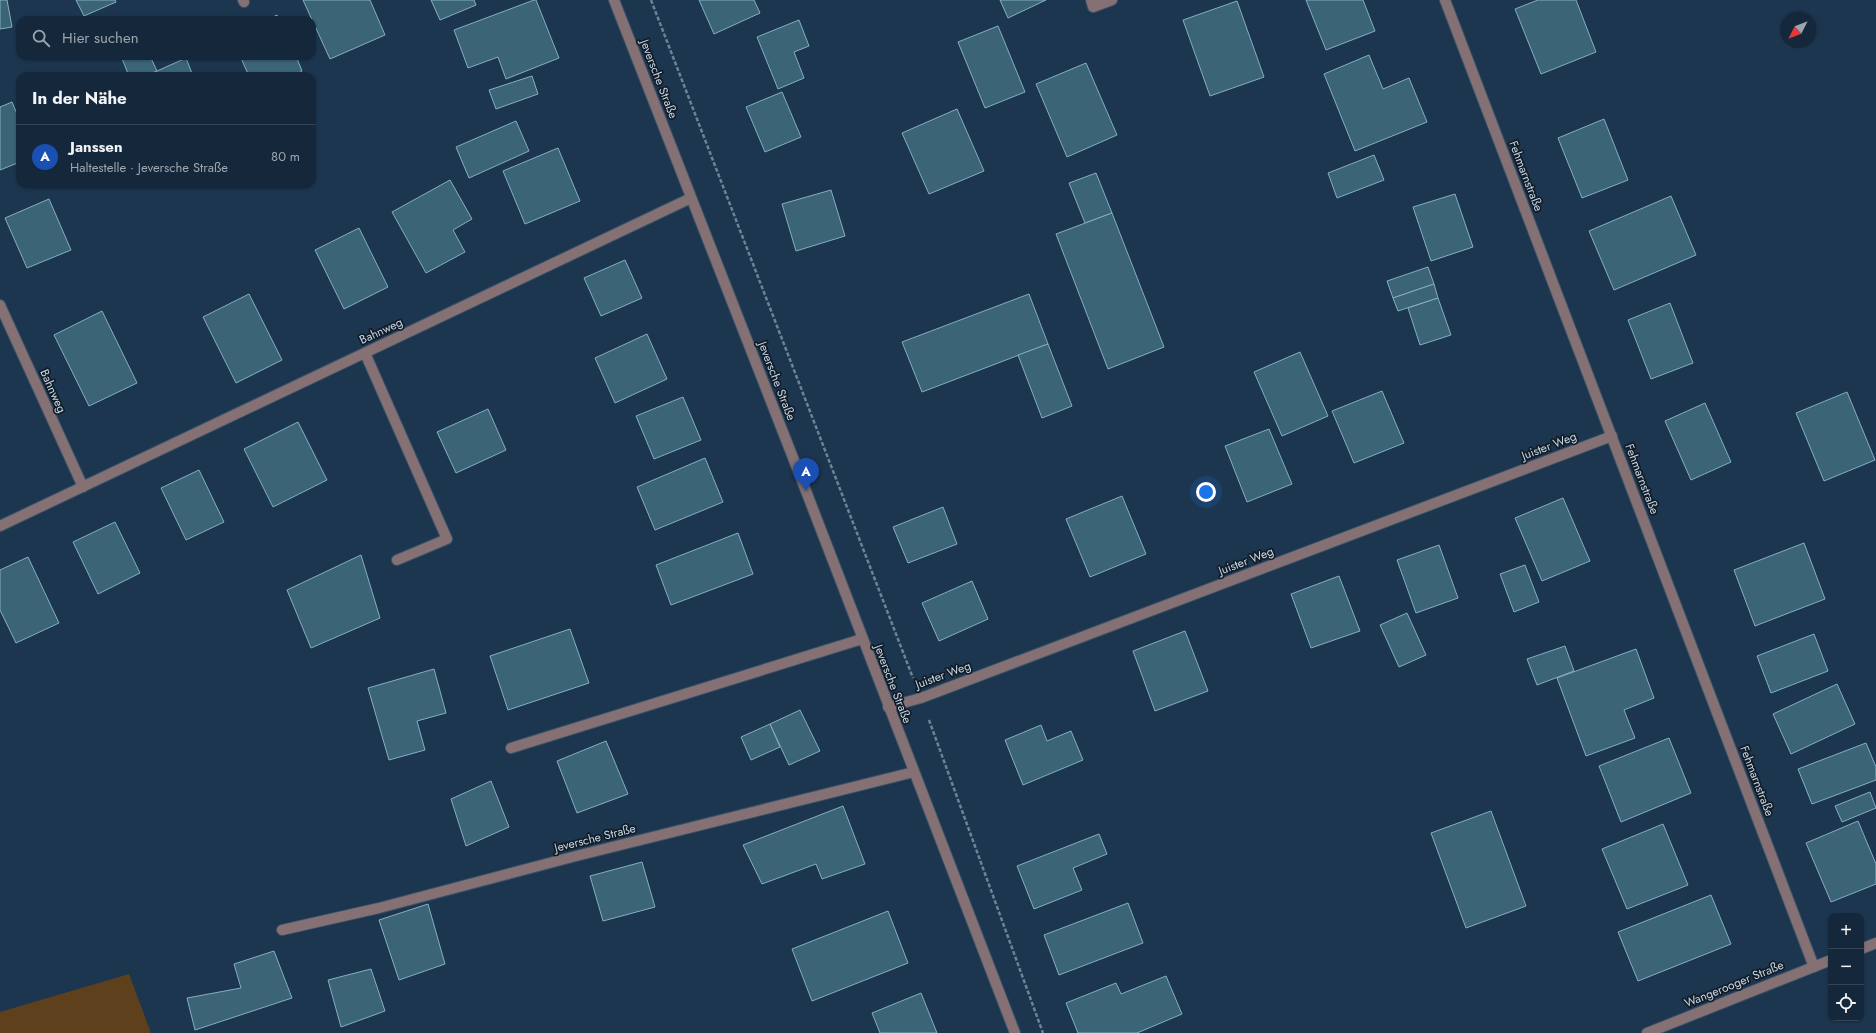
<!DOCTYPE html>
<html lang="de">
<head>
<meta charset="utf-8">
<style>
  body { margin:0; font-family:Jost,sans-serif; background:#223446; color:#f1f3f6 }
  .controls { position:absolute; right:12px; bottom:12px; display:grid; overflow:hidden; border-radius:8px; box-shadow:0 1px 3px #0004 }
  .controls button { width:36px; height:36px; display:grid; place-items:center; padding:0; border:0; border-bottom:1px solid #344455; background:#15283b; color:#f1f3f6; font:20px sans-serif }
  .compass { position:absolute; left:1780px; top:12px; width:36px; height:36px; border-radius:50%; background:#15283b; box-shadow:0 1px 3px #0004; rotate:228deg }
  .you { position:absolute; left:1206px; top:492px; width:14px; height:14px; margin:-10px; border:3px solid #fff; border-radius:50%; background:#1a73e8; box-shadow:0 0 0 6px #1a73e833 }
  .badge { display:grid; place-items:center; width:26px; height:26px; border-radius:50%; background:#d93025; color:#fff; font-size:13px; font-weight:700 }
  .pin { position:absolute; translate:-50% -33px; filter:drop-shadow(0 1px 2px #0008) }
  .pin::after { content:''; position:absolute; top:21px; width:14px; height:12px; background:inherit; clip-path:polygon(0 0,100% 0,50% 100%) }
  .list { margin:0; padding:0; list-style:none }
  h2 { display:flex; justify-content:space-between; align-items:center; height:52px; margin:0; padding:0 16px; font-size:17px }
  h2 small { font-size:13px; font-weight:400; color:#9da6af }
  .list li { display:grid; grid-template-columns:26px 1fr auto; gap:12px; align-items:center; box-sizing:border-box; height:64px; padding:0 16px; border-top:1px solid #344455 }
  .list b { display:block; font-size:15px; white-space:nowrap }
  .list p { margin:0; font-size:13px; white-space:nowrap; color:#9da6af }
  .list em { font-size:13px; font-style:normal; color:#9da6af }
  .icon { flex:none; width:22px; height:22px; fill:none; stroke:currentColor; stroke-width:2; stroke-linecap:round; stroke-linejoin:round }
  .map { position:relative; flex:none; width:1876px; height:1033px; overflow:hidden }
  .search { position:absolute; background:#15283b; box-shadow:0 1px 3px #0004; left:16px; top:16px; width:300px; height:44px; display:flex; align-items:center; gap:10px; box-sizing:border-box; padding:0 14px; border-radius:12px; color:#9da6af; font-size:15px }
  .panel { position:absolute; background:#15283b; box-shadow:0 1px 3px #0004; left:16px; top:72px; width:300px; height:116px; border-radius:12px }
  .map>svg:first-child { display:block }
</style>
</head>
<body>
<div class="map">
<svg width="1876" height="1033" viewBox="0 0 1876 1033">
  <rect width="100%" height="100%" fill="#1c364f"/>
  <!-- green -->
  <polygon fill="#5e401c" points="129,974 151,1033 0,1033 0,1012"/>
  <!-- building -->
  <g fill="#3b6477" stroke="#84afc3">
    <polygon points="0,0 7,0 12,27 0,29"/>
    <polygon points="76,0 115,0 116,2 84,16"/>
    <polygon points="303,0 370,0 385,35 330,59"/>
    <polygon points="431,0 474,0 476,5 440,20"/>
    <polygon points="534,0 536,0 559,58 506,79 498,57 468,68 454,30"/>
    <polygon points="699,0 754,0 760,13 714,34"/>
    <polygon points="1000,0 1046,0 1008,18"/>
    <polygon points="1306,0 1363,0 1375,31 1326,50"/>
    <polygon points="1538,0 1576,0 1596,52 1541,74 1515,9"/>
    <polygon points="1237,1 1264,77 1210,96 1183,20"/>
    <polygon points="277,15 279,20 267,20"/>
    <polygon points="799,20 809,46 794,52 804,78 778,89 757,37"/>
    <polygon points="998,26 1025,92 985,108 958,42"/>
    <polygon points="1369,55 1383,89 1409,78 1427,122 1355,151 1324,74"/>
    <polygon points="121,56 150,56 157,71 146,76 129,76"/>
    <polygon points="240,56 296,56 302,71 293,76 249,76"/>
    <polygon points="186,58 193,76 146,76 157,71"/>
    <polygon points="1086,63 1117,135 1067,157 1036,84"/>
    <polygon points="532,76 538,94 496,109 489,90"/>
    <polygon points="782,92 801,137 765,152 746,107"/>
    <polygon points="12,102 20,121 20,162 0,170 0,107"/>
    <polygon points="957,109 984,171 929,194 902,133"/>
    <polygon points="1604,119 1628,180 1582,198 1558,138"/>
    <polygon points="516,121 529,151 469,178 456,147"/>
    <polygon points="558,148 580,201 525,224 503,171"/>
    <polygon points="1374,155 1384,180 1337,198 1328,173"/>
    <polygon points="1096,173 1112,213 1085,223 1069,183"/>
    <polygon points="450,180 472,219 453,230 465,252 426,273 392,212"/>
    <polygon points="831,190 845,236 796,251 782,204"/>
    <polygon points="1455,194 1473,247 1431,261 1413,207"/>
    <polygon points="1671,196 1696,255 1614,290 1589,231"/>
    <polygon points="49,199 71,250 27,268 5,218"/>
    <polygon points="1112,213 1164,347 1108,369 1056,234"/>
    <polygon points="359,228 388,287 344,309 315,250"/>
    <polygon points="625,260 642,298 601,316 584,278"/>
    <polygon points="1428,267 1434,284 1393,298 1387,281"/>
    <polygon points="1434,284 1438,298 1398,311 1393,298"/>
    <polygon points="249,294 282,360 236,383 203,317"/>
    <polygon points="1029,294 1048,344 922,392 902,342"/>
    <polygon points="1438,298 1451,335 1420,345 1408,308"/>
    <polygon points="1670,303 1693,363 1651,379 1628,320"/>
    <polygon points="102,311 137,383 89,406 54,335"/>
    <polygon points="647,334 667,379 615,403 595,358"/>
    <polygon points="1048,344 1072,406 1042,418 1018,355"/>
    <polygon points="1300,352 1328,416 1282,436 1254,372"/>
    <polygon points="1382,391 1404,443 1354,463 1332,411"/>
    <polygon points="1847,392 1875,460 1824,481 1796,413"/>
    <polygon points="683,397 701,440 654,459 636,416"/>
    <polygon points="1705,403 1731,462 1691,480 1665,421"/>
    <polygon points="488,409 506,450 456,473 437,432"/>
    <polygon points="298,422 327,480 273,507 244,449"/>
    <polygon points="1269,429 1292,484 1247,502 1225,446"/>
    <polygon points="705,458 723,502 655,530 637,487"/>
    <polygon points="199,470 224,522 186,540 161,488"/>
    <polygon points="1122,496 1146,554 1090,577 1066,519"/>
    <polygon points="1563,498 1590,561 1542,581 1515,518"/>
    <polygon points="943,507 957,544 908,563 893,527"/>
    <polygon points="115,522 140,573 98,594 73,542"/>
    <polygon points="738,533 753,574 671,605 656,565"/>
    <polygon points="1804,543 1825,599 1755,626 1734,570"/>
    <polygon points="1439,545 1458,598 1416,613 1397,560"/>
    <polygon points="361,555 380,618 311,648 287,590"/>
    <polygon points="28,557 59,623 16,643 0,610 0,570"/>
    <polygon points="1525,565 1539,602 1514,612 1500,574"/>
    <polygon points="1339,576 1360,631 1311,648 1291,594"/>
    <polygon points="972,581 988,619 939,641 922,603"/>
    <polygon points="1407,613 1426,655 1399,667 1380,625"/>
    <polygon points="570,629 589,683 508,710 490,656"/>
    <polygon points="1185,631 1208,691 1155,711 1133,651"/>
    <polygon points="1814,634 1828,671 1771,693 1757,656"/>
    <polygon points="1565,646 1574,671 1537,685 1527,659"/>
    <polygon points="1636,649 1654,698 1624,710 1635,738 1586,756 1557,678"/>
    <polygon points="434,669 446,713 417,721 425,750 389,760 368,688"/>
    <polygon points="1837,684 1855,724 1791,754 1773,714"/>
    <polygon points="800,710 820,751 789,765 770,724"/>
    <polygon points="770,724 780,747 751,760 741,737"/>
    <polygon points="1041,725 1047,741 1071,731 1083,760 1023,785 1005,740"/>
    <polygon points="1669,738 1691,793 1621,822 1599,766"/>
    <polygon points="606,741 628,794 577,813 557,761"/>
    <polygon points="1866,743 1876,767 1876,780 1812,804 1798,769"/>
    <polygon points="491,781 509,827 466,846 451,799"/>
    <polygon points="1870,792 1876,808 1842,822 1835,806"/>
    <polygon points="843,806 865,864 822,879 816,864 762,884 743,845"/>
    <polygon points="1491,811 1526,906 1466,928 1431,833"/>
    <polygon points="1858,821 1876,864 1876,884 1831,902 1806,843"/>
    <polygon points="1663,824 1688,885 1627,909 1602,849"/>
    <polygon points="1099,834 1107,854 1073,868 1082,890 1034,909 1017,866"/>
    <polygon points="642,862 655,907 603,921 590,876"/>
    <polygon points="1711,895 1731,944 1638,981 1618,932"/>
    <polygon points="1128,903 1143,943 1059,975 1044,935"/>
    <polygon points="428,904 445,964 399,980 379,920"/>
    <polygon points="888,911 908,963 812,1001 792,949"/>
    <polygon points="274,951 292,998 195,1030 187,998 241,988 234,964"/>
    <polygon points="371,969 385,1011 341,1027 328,980"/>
    <polygon points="1166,976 1182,1014 1137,1033 1078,1033 1066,1003 1116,983 1121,994"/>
    <polygon points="921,993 937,1033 880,1033 872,1013"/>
  </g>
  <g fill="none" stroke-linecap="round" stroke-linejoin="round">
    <defs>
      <g id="minor">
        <polyline points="243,0 244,2"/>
        <polyline points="614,0 806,491 1015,1033"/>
        <polyline points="1091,0 1093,7 1112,0"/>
        <polyline points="1445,0 1814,967"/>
        <polyline points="0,305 83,487"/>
        <polyline points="365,353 447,539 397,560"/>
        <polyline points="0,526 691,198"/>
        <polyline points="888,707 921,698 1612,436"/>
        <polyline points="511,748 862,639"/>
        <polyline points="282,930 379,908 576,856 914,772"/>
        <polyline points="1861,949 1876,943"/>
        <polyline points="1647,1033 1831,960"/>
      </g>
    </defs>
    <!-- minor casing -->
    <use href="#minor" stroke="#3b536a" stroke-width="12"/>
    <!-- path -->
    <g stroke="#6e8397" stroke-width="2.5" stroke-dasharray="4 2" stroke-linecap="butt">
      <polyline points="651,0 913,678"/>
      <polyline points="929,720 1043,1033"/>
    </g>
    <!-- minor -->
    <use href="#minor" stroke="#857174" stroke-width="10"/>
  </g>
  <g text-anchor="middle" stroke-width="3.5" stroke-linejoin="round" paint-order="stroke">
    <!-- street labels -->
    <g font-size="12" fill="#c7d7e6" stroke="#121d28">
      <text transform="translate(659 79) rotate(69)" y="4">Jeversche Straße</text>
      <text transform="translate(1526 176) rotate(69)" y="4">Fehmarnstraße</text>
      <text transform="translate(381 331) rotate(-25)" y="4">Bahnweg</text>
      <text transform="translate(777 381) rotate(69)" y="4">Jeversche Straße</text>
      <text transform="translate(53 391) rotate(66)" y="4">Bahnweg</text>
      <text transform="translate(1549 446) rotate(-21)" y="4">Juister Weg</text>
      <text transform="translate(1642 479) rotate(69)" y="4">Fehmarnstraße</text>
      <text transform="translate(1246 561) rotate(-21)" y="4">Juister Weg</text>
      <text transform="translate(943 675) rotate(-20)" y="4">Juister Weg</text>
      <text transform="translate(893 684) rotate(69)" y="4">Jeversche Straße</text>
      <text transform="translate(1757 781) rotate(69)" y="4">Fehmarnstraße</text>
      <text transform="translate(595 838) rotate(-14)" y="4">Jeversche Straße</text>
      <text transform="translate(1734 984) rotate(-22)" y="4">Wangerooger Straße</text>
    </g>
  </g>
</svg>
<div class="controls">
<button>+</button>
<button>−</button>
<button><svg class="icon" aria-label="locate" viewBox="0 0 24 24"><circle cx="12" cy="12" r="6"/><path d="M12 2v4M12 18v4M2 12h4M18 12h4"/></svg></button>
</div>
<svg class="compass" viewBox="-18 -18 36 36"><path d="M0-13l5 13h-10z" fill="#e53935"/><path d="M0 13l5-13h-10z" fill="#9da6af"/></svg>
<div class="you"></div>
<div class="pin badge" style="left:806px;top:491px;background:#1a4fb4">A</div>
<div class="search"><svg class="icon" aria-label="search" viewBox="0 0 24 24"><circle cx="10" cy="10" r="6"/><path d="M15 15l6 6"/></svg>Hier suchen</div>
<section class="panel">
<h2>In der Nähe<small></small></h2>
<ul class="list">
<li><span class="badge" style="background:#1a4fb4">A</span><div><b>Janssen</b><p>Haltestelle · Jeversche Straße</p></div><em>80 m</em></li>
</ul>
</section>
</div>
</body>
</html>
